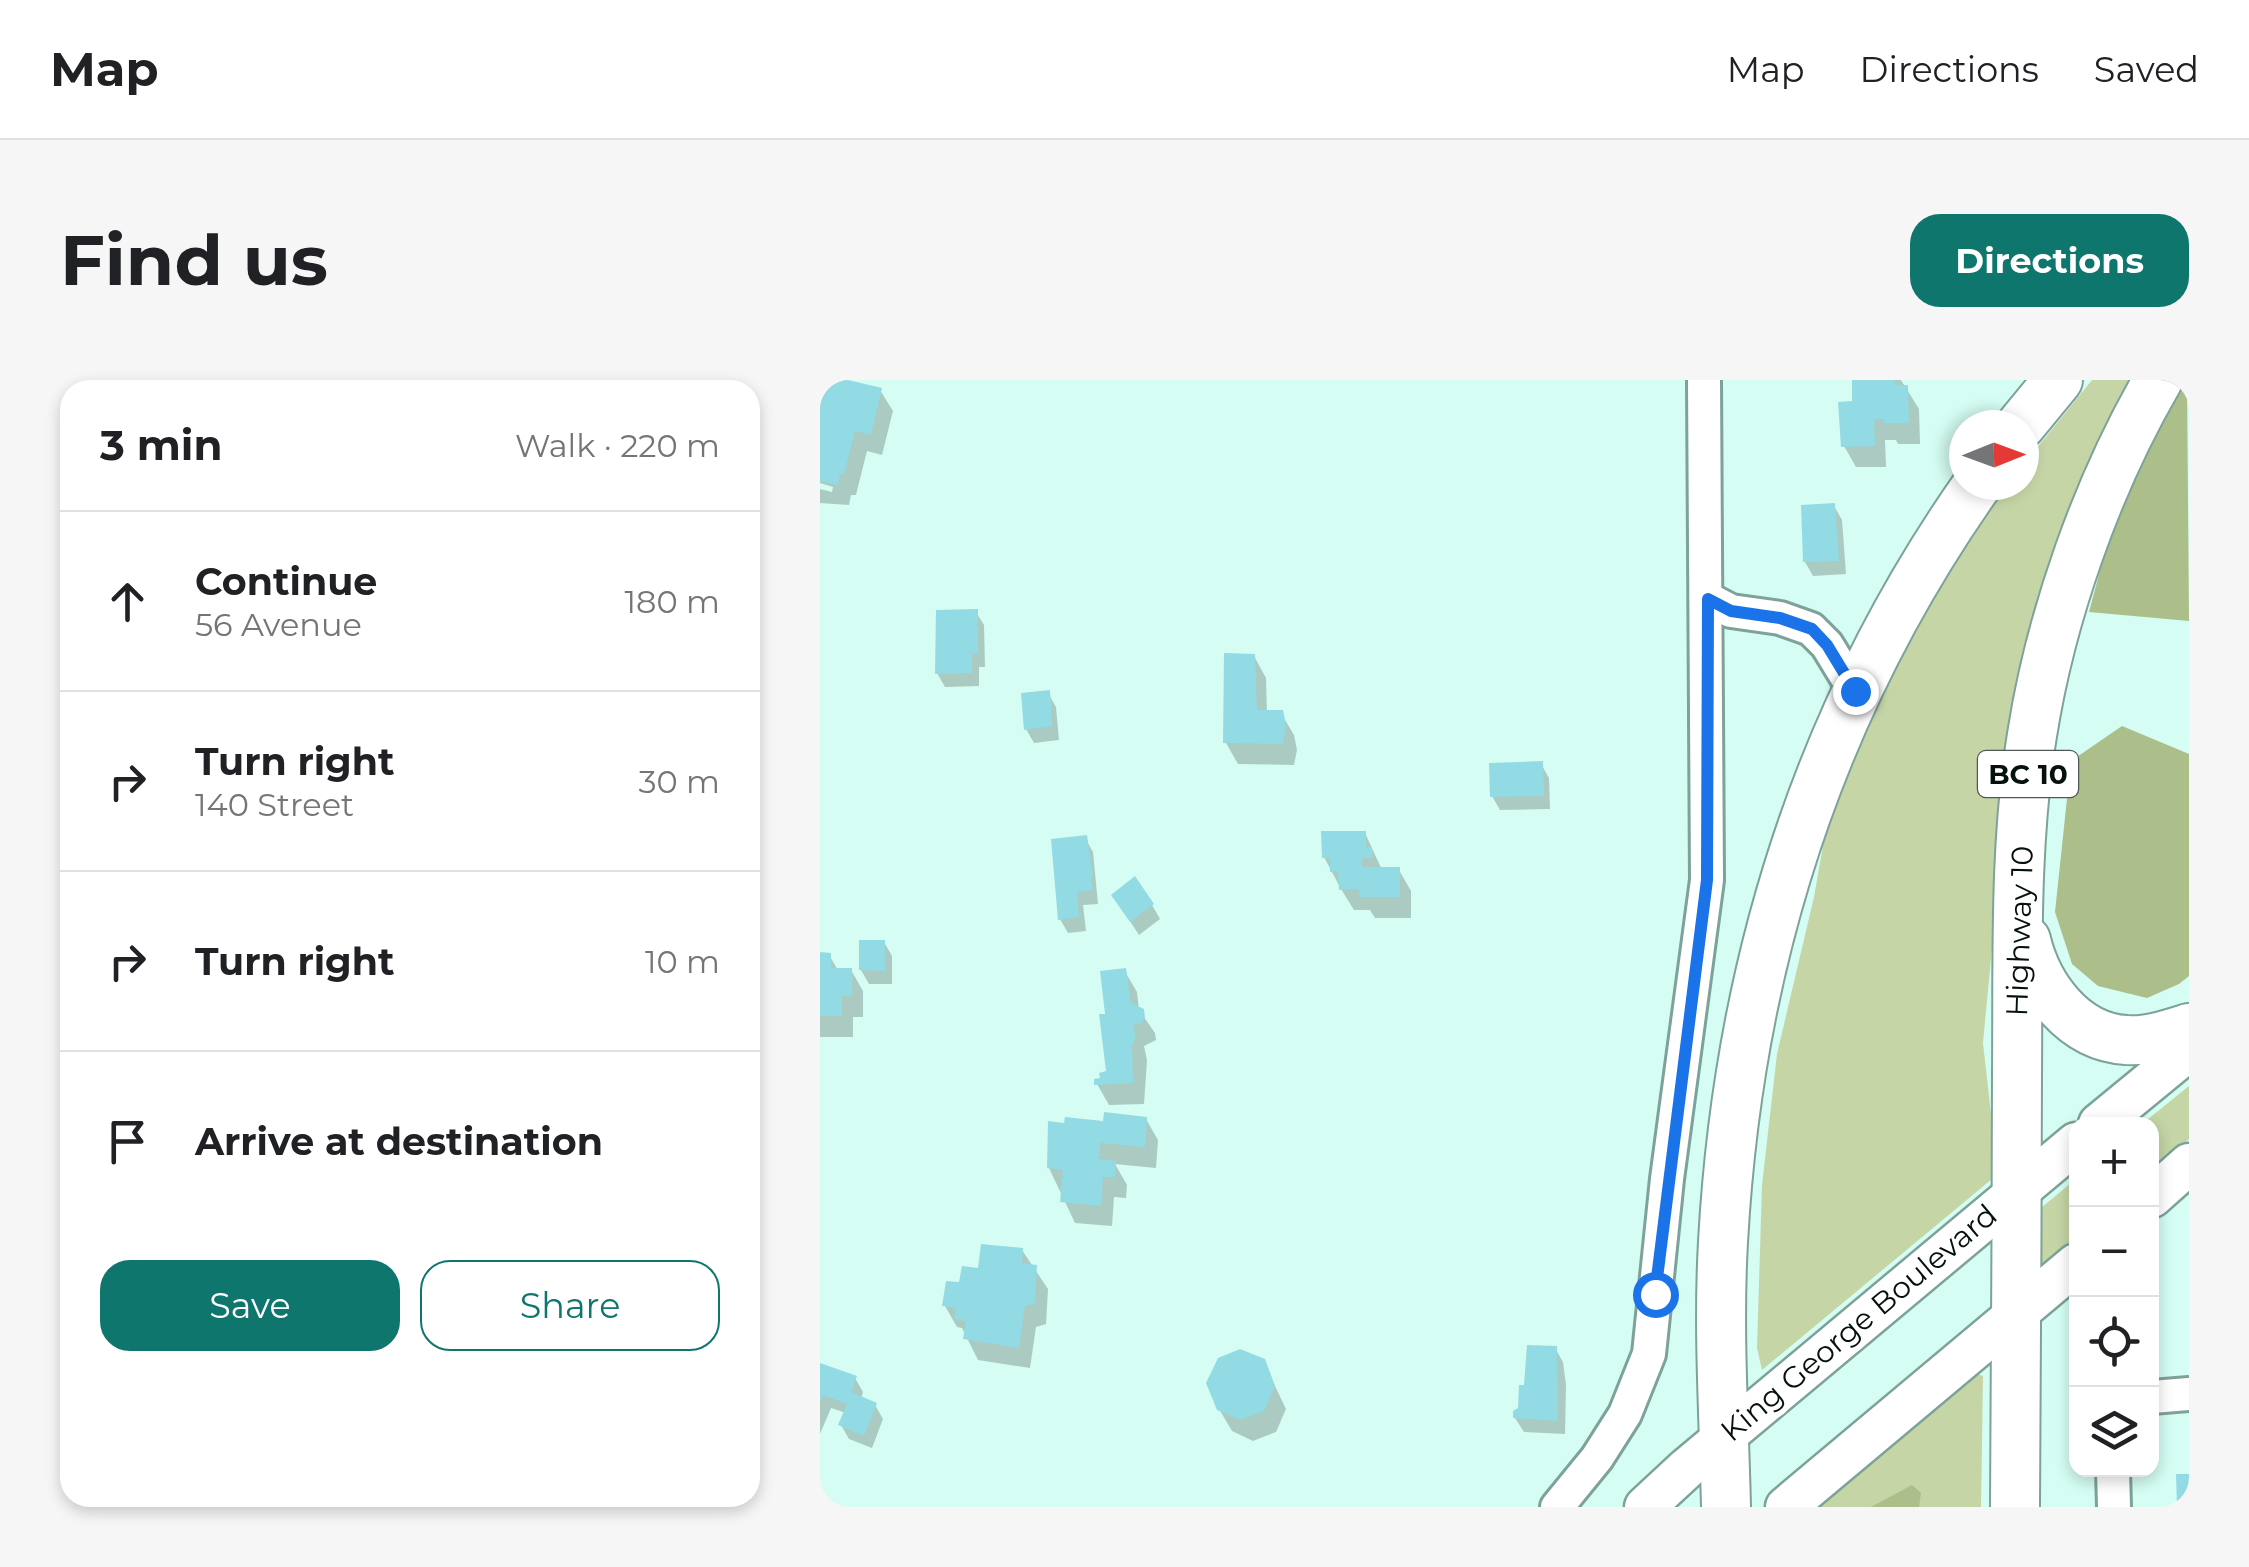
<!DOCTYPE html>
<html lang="en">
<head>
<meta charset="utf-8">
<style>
  body { margin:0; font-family:Montserrat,sans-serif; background:#f6f6f6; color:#202124 }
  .controls { position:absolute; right:30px; bottom:30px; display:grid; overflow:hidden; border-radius:20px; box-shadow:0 5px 15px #0003 }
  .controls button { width:90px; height:90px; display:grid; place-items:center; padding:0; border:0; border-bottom:2px solid #e0e0e0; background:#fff; color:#202124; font:50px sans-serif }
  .compass { position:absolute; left:1129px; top:30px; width:90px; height:90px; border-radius:50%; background:#fff; box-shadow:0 5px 15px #0003; rotate:89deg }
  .stop { position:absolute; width:30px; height:30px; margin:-22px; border:8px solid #1a73e8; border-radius:50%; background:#fff }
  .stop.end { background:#1a73e8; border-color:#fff; box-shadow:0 2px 10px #0008 }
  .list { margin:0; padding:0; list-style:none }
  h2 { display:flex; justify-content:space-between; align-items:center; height:130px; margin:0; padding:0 40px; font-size:42px }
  h2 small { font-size:32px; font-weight:400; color:#757577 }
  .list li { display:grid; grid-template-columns:65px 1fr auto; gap:30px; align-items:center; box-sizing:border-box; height:180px; padding:0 40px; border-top:2px solid #e0e0e0 }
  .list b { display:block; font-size:38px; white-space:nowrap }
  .list p { margin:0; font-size:32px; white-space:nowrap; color:#757577 }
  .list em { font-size:32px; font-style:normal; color:#757577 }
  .actions { display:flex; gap:20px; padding:30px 40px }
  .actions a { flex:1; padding:22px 0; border:2px solid #0f766e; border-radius:30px; text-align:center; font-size:35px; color:#0f766e }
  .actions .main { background:#0f766e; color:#fff }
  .icon { flex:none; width:55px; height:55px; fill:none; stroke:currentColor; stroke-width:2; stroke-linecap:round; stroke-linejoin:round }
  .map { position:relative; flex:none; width:1369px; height:1127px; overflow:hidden; border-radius:30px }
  header { display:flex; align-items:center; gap:60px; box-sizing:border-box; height:140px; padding:0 50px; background:#fff; border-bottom:2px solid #e0e0e0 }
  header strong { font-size:48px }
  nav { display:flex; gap:55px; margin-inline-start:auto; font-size:35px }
  .intro { display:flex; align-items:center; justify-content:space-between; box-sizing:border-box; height:240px; padding:0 60px }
  h1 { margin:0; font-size:70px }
  .button { padding:25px 45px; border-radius:30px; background:#0f766e; color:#fff; font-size:35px; font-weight:700 }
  main { display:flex; gap:60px; padding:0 60px }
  aside { flex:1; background:#fff; border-radius:30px; box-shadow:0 5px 15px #0003 }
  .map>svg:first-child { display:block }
</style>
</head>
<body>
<header>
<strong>Map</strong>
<nav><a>Map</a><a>Directions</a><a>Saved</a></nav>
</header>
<div class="intro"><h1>Find us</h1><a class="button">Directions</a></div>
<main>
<aside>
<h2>3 min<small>Walk · 220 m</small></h2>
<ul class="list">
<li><svg class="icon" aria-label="ahead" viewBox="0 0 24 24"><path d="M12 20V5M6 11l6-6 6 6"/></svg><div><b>Continue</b><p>56 Avenue</p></div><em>180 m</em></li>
<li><svg class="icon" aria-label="right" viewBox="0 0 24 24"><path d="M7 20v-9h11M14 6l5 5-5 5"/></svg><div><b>Turn right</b><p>140 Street</p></div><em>30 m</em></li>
<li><svg class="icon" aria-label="right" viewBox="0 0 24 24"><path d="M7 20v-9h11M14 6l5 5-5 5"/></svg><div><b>Turn right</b></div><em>10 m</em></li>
<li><svg class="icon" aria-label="arrive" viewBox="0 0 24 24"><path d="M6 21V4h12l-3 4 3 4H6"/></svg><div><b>Arrive at destination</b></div></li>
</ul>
<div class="actions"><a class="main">Save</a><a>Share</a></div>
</aside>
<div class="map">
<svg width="1369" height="1127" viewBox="0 0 1369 1127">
  <rect width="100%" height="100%" fill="#d5fdf3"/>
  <!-- green -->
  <g fill="#c5d5a6">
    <polygon points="1272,0 1315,0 1185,430 1163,663 1172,743 1172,799 942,990 937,968 942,805 957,674 994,517 1004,460 1023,405 1074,291 1129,193 1187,105 1204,105 1204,84"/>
    <polygon points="1369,706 1369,759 1332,792 1332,744 1322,744"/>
    <polygon points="1256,799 1256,857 1220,889 1216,832"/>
    <polygon points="1157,994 1163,996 1161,1127 1000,1127"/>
  </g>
  <!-- forest -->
  <g fill="#acbe8a">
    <polygon points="1367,0 1369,241 1269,232 1282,183 1313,98"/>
    <polygon points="1302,346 1369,374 1369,596 1359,604 1327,618 1278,606 1252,584 1235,532 1251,381"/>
    <polygon points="1092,1105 1101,1113 1099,1127 1051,1127"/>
  </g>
  <!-- shadow -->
  <g fill="#0003">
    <polygon points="0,0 25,0 60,10 73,31 62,75 47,71 36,115 31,115 29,125 0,123 0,109 12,112 13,107 0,103"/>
    <polygon points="1034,0 1081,0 1099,29 1100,64 1078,64 1076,60 1065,60 1066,87 1036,87 1024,66 1034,24"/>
    <polygon points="1014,126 1022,140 1026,194 993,196 985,182"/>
    <polygon points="156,232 164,245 165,287 159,287 159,306 125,307 117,293"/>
    <polygon points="434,276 446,298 447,333 461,333 474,355 477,370 474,385 418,384 406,363"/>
    <polygon points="228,313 236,327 239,360 214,363 206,349"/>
    <polygon points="721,384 729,398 730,429 680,430 672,416"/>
    <polygon points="545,453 562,490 579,490 591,511 591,538 555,538 550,530 534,530 521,509 504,477"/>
    <polygon points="265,458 273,472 278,524 263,525 266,551 248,553 240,539"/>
    <polygon points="332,525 340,539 319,555 302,529"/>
    <polygon points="64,562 72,576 72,604 49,604 41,590"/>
    <polygon points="0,575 9,575 18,590 31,590 43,611 43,637 33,637 33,657 0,657"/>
    <polygon points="304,590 317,612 319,630 335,653 336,660 324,666 327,680 324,724 289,725 277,704 288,693 287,636"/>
    <polygon points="326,739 338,760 336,788 295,784 307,805 306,818 294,817 292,846 255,843 229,788 285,744"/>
    <polygon points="202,870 228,909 226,944 216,947 210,988 158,980 142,948 137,947 125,926 141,905 160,890"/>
    <polygon points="735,968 743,982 746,1005 745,1054 704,1052 695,1038 706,1007"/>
    <polygon points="443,981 466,1029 456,1052 433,1061 412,1051 399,1029"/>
    <polygon points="0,985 35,998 43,1012 41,1019 55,1025 63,1039 52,1068 29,1059 21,1045 26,1033 11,1028 0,1054"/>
  </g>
  <!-- building -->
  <g fill="#92dbe5">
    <polygon points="0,0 28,0 62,8 51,55 35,51 24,94 20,94 18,105 0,101"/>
    <polygon points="1032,0 1075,0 1075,5 1088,5 1089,43 1064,43 1064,39 1054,39 1055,66 1021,67 1018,22 1032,21"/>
    <polygon points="1015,123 1019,181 983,182 981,125"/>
    <polygon points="158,229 158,273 152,273 152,293 115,294 116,230"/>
    <polygon points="404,273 435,274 437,330 463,330 466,346 463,364 403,363"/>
    <polygon points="230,310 232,346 204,350 201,313"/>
    <polygon points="723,381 724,416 670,417 669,383"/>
    <polygon points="501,451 546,451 546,467 552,467 552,478 542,478 542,487 580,487 580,517 540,517 539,509 519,510 518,491 510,492 510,478 502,478"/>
    <polygon points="267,455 273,497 271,497 272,510 257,512 259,537 238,540 231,459"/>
    <polygon points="315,496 334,524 310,542 291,515"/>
    <polygon points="39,560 65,560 65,591 39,590"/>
    <polygon points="0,572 11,573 11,588 32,588 32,616 22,616 22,636 0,636"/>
    <polygon points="306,588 311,623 324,629 325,638 320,644 313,645 316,659 312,664 313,703 274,705 274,699 280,698 279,693 286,691 279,634 285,634 280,591"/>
    <polygon points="284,732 327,737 325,767 280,763 279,779 296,781 295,797 283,797 281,826 240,822 243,790 227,788 228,741 244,743 245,737 283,741"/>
    <polygon points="161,864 203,868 202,883 217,885 215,923 205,926 199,968 143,959 146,941 134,939 136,928 122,926 126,901 139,902 142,886 158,888"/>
    <polygon points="707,965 737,966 738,1041 693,1038 693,1031 698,1028 699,1005 704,1005"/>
    <polygon points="420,969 445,979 455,1006 444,1031 420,1040 397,1030 386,1003 398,978"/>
    <polygon points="0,983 37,996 31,1012 57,1023 44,1056 18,1045 27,1024 3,1015 0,1022"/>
    <polygon points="1356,1094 1369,1094 1369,1127 1357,1127"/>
  </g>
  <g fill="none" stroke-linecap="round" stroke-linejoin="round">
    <defs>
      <g id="minor">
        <polyline points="888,219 911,231 960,238 991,249 1007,265 1035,311"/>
        <polyline points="1332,1017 1369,1014"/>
        <polyline points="1293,1090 1294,1127"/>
        <polyline points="737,1127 777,1078 805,1034 829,974 847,799 887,500 884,0"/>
      </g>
      <g id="major">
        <polyline points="1279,744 1369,670"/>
        <polyline points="1332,817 1369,784"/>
        <polyline points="825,1127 867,1088 1256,763"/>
        <polyline points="966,1127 1256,884"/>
      </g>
      <g id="highway">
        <polyline points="1201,45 1238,0"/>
        <path d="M1206,560c11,47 47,97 100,100 20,2 44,-6 63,-12"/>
        <path d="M906,1127c-2,-88 -8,-177 -3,-265 15,-274 95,-531 254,-757"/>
        <path d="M1195,1127c2,-144 1,-288 2,-432 1,-113 -3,-228 15,-340 19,-120 65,-250 126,-355"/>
      </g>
    </defs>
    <!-- minor casing -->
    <use href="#minor" stroke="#7da29a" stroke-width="38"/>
    <!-- major casing -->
    <use href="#major" stroke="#7da29a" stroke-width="45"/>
    <!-- highway casing -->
    <use href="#highway" stroke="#7da29a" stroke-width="52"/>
    <!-- minor -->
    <use href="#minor" stroke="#fff" stroke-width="32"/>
    <!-- major -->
    <use href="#major" stroke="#fff" stroke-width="40"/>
    <!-- highway -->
    <use href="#highway" stroke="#fff" stroke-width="48"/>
  </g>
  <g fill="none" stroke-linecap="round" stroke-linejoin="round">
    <!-- route -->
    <polyline stroke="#1a73e8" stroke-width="12" points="835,914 887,500 888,219 911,231 960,238 992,249 1007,265 1035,311"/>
  </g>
  <g text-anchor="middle" stroke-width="10" stroke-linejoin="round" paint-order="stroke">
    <!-- shield labels -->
    <rect fill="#fff" stroke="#4f5856" stroke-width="2.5" x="1158" y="371" width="100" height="46" rx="8"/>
    <g font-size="28" font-weight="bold" fill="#04110e">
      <text x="1208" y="404">BC 10</text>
    </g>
    <!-- street labels -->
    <g font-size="30" fill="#04110e" stroke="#fff">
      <text transform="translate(1200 551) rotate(-88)" y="10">Highway 10</text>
      <text transform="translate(1039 943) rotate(-40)" y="10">King George Boulevard</text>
    </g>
  </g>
</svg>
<div class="controls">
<button>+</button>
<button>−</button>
<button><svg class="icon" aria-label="locate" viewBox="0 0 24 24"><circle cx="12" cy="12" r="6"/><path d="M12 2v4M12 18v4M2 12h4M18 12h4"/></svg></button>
<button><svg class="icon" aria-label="layers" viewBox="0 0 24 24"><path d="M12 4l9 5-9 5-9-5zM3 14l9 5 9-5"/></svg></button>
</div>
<svg class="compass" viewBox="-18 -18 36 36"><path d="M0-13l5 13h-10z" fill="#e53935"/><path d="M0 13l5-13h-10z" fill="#757577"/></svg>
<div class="stop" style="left:835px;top:914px"></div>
<div class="stop end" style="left:1035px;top:311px"></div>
</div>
</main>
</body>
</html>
